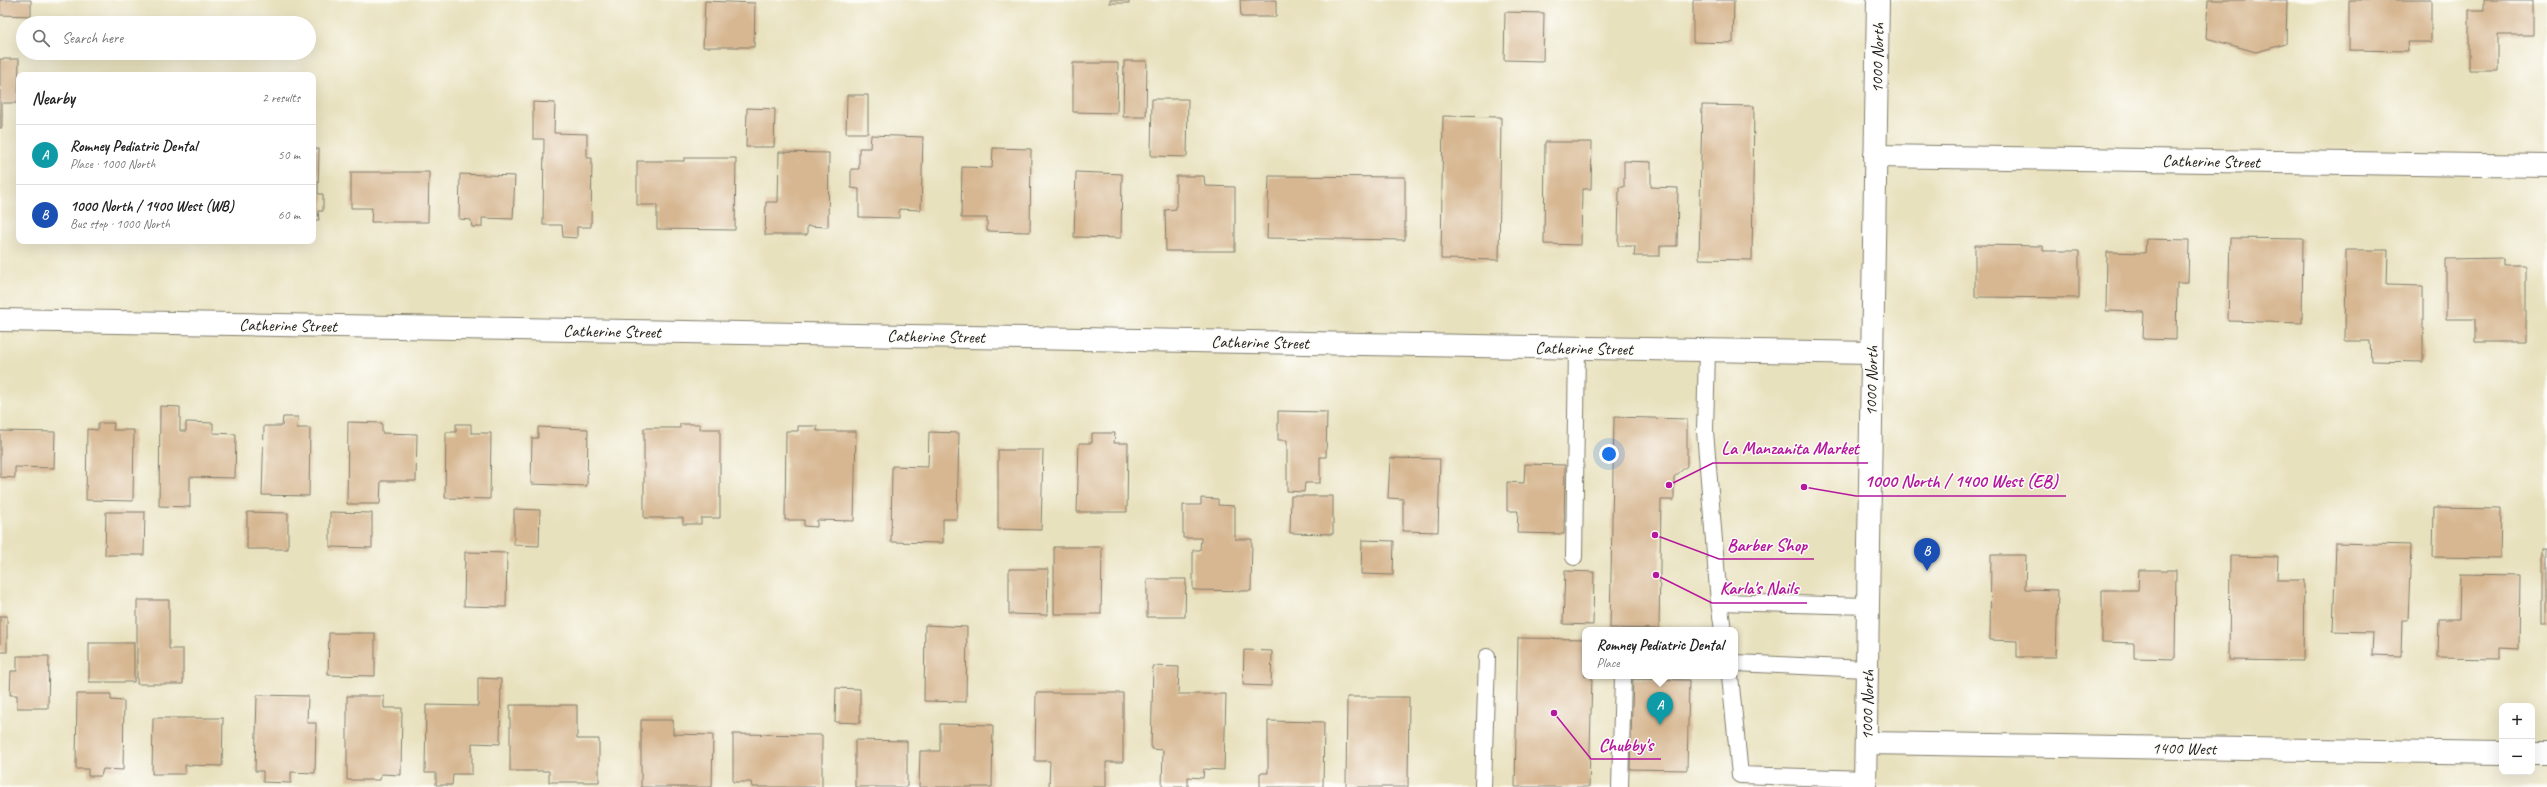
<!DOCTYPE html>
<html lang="en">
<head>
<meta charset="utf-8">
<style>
  body { margin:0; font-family:Caveat,sans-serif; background:#f6f6f6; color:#222 }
  .controls { position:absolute; right:12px; bottom:12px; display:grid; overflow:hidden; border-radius:8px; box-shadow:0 4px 16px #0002 }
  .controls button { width:36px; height:36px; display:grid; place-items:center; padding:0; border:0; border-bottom:1px solid #e0e0e0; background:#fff; color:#222; font:20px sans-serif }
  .you { position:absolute; left:1609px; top:454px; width:14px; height:14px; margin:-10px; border:3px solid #fff; border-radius:50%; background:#1a73e8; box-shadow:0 0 0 6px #1a73e833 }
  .badge { display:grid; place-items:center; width:26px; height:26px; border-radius:50%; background:#b5179e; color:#fff; font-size:13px; font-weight:700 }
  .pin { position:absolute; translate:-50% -33px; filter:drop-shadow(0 1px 2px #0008) }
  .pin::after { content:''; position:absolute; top:21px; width:14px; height:12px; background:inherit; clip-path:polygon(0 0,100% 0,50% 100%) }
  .popup { position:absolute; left:1582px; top:627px; width:156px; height:52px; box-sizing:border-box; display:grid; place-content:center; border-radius:8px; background:#fff; filter:drop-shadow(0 1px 3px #0005); font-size:13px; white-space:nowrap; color:#767676 }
  .popup b { font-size:15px; color:#222 }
  .popup::after { content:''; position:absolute; left:50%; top:100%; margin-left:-8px; border:8px solid transparent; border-top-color:#fff }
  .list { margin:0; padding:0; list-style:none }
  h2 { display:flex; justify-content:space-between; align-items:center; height:52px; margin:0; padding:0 16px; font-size:17px }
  h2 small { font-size:13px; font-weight:400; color:#767676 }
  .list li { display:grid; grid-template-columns:26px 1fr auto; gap:12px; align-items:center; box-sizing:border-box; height:60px; padding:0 16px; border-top:1px solid #e0e0e0 }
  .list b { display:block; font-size:15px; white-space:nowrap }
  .list p { margin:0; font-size:13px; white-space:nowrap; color:#767676 }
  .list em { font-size:13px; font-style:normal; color:#767676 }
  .icon { flex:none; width:22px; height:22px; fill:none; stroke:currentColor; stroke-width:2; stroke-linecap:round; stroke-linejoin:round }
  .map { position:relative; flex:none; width:2547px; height:787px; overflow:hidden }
  .search { position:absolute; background:#fff; box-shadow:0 4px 16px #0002; left:16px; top:16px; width:300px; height:44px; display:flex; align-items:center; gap:10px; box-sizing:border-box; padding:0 14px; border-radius:22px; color:#767676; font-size:15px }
  .panel { position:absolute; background:#fff; box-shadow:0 4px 16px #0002; left:16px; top:72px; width:300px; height:172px; border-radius:8px }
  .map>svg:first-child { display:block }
</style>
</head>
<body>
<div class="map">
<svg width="2547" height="787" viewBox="0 0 2547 787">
  <rect width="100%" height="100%" fill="#fdfcf7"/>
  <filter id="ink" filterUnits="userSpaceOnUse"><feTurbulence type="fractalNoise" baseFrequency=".025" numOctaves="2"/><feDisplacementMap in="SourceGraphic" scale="8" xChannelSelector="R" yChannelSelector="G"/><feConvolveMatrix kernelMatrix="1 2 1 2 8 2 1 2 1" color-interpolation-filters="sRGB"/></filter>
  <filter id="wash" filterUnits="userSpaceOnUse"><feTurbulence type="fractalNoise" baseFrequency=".012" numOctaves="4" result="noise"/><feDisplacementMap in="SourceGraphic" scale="16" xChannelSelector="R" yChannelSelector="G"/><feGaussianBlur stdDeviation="0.9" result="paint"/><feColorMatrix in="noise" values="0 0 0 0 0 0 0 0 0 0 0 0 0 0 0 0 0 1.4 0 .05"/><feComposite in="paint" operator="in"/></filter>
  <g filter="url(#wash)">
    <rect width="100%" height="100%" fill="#e8e1be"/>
    <g id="blocks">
      <!-- building -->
      <g fill="#d7b792">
        <polygon points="0,0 31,0 31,16 0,15"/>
        <rect x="1110" y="0" width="19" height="3"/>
        <polygon points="1240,0 1276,0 1276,17 1241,17"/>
        <polygon points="1693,0 1734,0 1733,43 1693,42"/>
        <polygon points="2208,0 2287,0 2286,44 2256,52 2206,38"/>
        <polygon points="2349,0 2431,0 2431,42 2407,42 2408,51 2349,50"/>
        <polygon points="2484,0 2533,0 2533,35 2498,35 2498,70 2469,70 2469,10 2484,10"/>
        <polygon points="705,1 755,3 754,47 703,47"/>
        <polygon points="1505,12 1544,13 1543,61 1504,60"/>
        <polygon points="0,59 19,59 18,103 2,103 2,128 0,128"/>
        <polygon points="1124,61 1147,61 1146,117 1123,117"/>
        <polygon points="1073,63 1118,63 1117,113 1073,112"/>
        <polygon points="847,95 868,95 868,133 846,133"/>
        <polygon points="1152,99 1188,99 1187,157 1151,156"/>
        <polygon points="533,102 555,103 554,133 587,134 587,158 592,158 591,227 577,227 577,238 563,237 562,225 543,225 544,139 533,139"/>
        <polygon points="1702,105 1754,106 1752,260 1699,259"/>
        <polygon points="747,108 775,109 774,147 746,147"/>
        <polygon points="1443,116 1501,117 1499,260 1441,259"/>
        <polygon points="871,135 923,137 921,210 899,209 899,218 859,217 859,189 851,188 851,169 859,169 859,148 870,148"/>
        <polygon points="1545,142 1592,142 1591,189 1582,189 1581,245 1544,244"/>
        <polygon points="993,148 1031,149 1030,232 987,231 987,218 961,218 962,167 992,168"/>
        <polygon points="313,149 319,149 318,194 323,194 323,211 318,211 319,220 313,220"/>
        <polygon points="779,152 829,153 828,227 807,226 807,235 765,235 766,202 778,202"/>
        <polygon points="684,158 736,158 735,230 657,229 657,205 637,205 637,161 684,161"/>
        <polygon points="1624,161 1651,162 1651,187 1678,188 1677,246 1660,246 1660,256 1634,256 1635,246 1618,246 1619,187 1624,187"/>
        <polygon points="351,172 429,172 428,222 371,222 372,208 351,208"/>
        <polygon points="1076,172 1122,174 1121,238 1074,237"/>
        <polygon points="460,174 515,176 513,219 482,218 482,227 472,227 471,220 459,219"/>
        <polygon points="1176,176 1204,176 1205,186 1235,187 1235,251 1166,251 1165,210 1176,209"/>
        <polygon points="1269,176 1405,177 1405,240 1267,238"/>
        <polygon points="2230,238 2303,239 2302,323 2228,321"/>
        <polygon points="2146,239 2189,240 2188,283 2177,283 2176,340 2143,339 2144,312 2106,311 2107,252 2145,253"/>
        <polygon points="1975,245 2043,246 2043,251 2079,251 2079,298 1975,297"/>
        <polygon points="2346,250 2388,250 2387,285 2423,286 2423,362 2371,361 2370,341 2345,341"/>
        <polygon points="2504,258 2504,265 2526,265 2526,342 2475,342 2475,319 2446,319 2446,259"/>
        <polygon points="160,406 180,407 180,431 186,431 186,422 213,423 213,433 236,434 235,478 190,477 190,507 159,506"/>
        <polygon points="1278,411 1327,412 1326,457 1320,457 1320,483 1305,483 1304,492 1287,491 1287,440 1278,440"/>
        <polygon points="283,417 298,417 297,428 310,428 309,496 262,495 264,426 282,426"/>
        <polygon points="1614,417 1687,419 1687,466 1674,477 1674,500 1661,500 1659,629 1610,628"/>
        <polygon points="348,422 382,423 382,433 417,434 416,481 381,481 380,504 347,504"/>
        <polygon points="98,423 114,423 113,430 134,430 133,501 86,500 87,429 98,430"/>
        <polygon points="456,424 471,424 471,433 491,433 490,499 445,498 446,432 456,432"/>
        <polygon points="680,424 700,424 700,429 720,429 720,518 701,518 701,524 683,524 683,518 644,518 644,428 680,428"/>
        <polygon points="798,426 817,426 817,431 856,431 854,521 817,520 817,527 804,526 804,520 785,520 786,431 798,431"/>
        <polygon points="538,427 588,429 587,486 531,484 532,438 538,438"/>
        <polygon points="0,431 55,432 54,468 15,467 15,478 0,477"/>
        <polygon points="929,432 959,433 957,519 943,519 943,543 891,542 892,466 928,467"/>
        <polygon points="1092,433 1115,433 1114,443 1128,443 1127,512 1077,512 1079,443 1092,443"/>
        <polygon points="998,450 1043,450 1041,530 998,529"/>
        <polygon points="1390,458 1440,459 1438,532 1403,531 1403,499 1388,498"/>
        <polygon points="1525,464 1565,465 1564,534 1517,533 1518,511 1507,511 1507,482 1524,483"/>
        <polygon points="1291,496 1333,496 1333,534 1290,533"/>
        <polygon points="1201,498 1218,499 1218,505 1235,506 1235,539 1252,539 1251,591 1193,590 1193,550 1200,550 1201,538 1183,538 1183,505 1201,505"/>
        <polygon points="2434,508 2501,509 2500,558 2433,557"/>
        <polygon points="514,509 540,510 539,546 514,545"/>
        <polygon points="106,512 145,512 144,555 105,555"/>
        <polygon points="247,512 288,513 288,549 247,549"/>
        <polygon points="330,512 372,513 372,548 330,547"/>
        <polygon points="1362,540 1394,541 1393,575 1361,574"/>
        <polygon points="2336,543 2411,545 2408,620 2402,620 2401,656 2372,655 2373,632 2333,631"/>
        <polygon points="1054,547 1102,547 1101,614 1054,614"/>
        <rect x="2543" y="549" width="4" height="73"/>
        <polygon points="465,552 507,553 506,607 464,606"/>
        <polygon points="1991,555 2026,555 2025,589 2058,590 2056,657 2017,657 2017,641 1990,640"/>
        <polygon points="2230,556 2278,557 2277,580 2304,580 2303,661 2229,660"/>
        <polygon points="1009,569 1048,569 1047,615 1009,614"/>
        <polygon points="2139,570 2176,570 2175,659 2134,658 2134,643 2102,642 2102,590 2138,590"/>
        <polygon points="1565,571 1594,572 1593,625 1563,624"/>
        <polygon points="2460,574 2520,575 2519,649 2500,648 2500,659 2438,658 2439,619 2459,619"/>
        <polygon points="1147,579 1186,579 1185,617 1147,617"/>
        <polygon points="137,600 169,600 169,649 183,649 183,684 137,684"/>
        <rect x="0" y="616" width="7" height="36"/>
        <polygon points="925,625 967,627 966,702 924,701"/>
        <polygon points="329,633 375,633 375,676 328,675"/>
        <polygon points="1518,638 1585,639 1585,676 1592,676 1589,787 1515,787"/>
        <rect x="89" y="643" width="45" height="39"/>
        <polygon points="1244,650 1272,651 1271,686 1243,685"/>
        <polygon points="17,656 49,656 48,708 17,708 17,695 10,695 11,671 17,671"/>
        <polygon points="1153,666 1179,667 1178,694 1226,694 1224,770 1204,769 1203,778 1188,777 1188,787 1162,787 1163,750 1151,749"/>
        <polygon points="478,678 501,679 500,744 472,743 472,774 453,774 452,785 436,785 436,773 425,773 426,705 478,706"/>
        <polygon points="1633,679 1689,680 1687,770 1630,769"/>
        <polygon points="836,688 860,689 860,723 835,722"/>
        <polygon points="1036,693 1123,693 1123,762 1106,762 1106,787 1049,787 1050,761 1035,761"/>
        <polygon points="77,694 111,694 111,700 124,701 123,770 103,769 101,776 88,776 88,769 76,769"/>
        <polygon points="257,695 308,696 307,723 316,723 315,773 291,772 291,783 263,782 263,771 255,771"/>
        <polygon points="347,696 384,696 384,708 402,708 401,775 381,774 380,780 347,780"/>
        <polygon points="1347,697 1409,697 1408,787 1346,787"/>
        <polygon points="510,705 577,705 577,739 599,739 599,782 549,782 549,771 510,771"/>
        <polygon points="153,718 223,718 222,766 185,765 185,774 152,774"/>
        <polygon points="641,720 673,720 673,734 713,735 712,787 641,787"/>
        <polygon points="1268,721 1324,722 1323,787 1260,787 1260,773 1268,773"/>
        <polygon points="940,724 993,725 992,787 919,787 920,751 940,751"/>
        <polygon points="733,734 822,735 822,787 752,787 751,782 733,782"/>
        <polygon points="855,740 907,741 907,787 855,787"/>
      </g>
    </g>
  </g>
  <g filter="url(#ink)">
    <use href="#blocks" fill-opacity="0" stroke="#827e6d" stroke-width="1"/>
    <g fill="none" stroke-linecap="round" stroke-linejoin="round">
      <defs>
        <g id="service">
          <polyline points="1707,350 1705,431 1719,602 1868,606"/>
          <polyline points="1574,557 1577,348"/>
          <polyline points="1719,602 1723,630"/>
          <polyline points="1735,663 1867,669"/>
          <polyline points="1730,676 1740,775 1866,779"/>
          <polyline points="1483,787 1487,657"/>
          <polyline points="1620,787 1623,676"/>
        </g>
        <g id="minor">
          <polyline points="1875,156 2547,166"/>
          <polyline points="0,320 1872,353"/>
          <polyline points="1866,743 2502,753"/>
          <polyline points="2532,753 2547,753"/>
        </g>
        <polyline id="tertiary" points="1865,787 1878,0"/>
      </defs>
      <!-- service casing -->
      <use href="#service" stroke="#827e6d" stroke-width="18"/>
      <!-- minor casing -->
      <use href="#minor" stroke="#827e6d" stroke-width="24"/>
      <!-- tertiary casing -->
      <use href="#tertiary" stroke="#827e6d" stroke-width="24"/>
      <!-- service -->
      <use href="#service" stroke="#fff" stroke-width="16"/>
      <!-- minor -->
      <use href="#minor" stroke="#fff" stroke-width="22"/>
      <!-- tertiary -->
      <use href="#tertiary" stroke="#fff" stroke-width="22"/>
    </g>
  </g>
  <g text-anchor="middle" stroke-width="3" stroke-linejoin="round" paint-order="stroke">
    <!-- street labels -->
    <g font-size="17" fill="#1c1c1c" stroke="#fdfcf7">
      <text transform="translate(1877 58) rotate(-89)" y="6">1000 North</text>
      <text transform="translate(2211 161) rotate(1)" y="6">Catherine Street</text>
      <text transform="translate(288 325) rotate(1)" y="6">Catherine Street</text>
      <text transform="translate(612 331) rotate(1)" y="6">Catherine Street</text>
      <text transform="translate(936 336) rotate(1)" y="6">Catherine Street</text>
      <text transform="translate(1260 342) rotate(1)" y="6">Catherine Street</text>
      <text transform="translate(1584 348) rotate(1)" y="6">Catherine Street</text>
      <text transform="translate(1871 381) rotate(-89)" y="6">1000 North</text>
      <text transform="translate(1867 705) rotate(-89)" y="6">1000 North</text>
      <text transform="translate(2184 748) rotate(1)" y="6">1400 West</text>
    </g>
  </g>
  <!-- callouts -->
  <path fill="none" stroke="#b5179e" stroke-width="1.5" d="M1669 485L1713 463H1868M1804 487L1856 496H2066M1655 535L1719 559H1814M1656 575L1712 603H1807M1554 713L1591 759H1661"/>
  <g fill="#b5179e" stroke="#fdfcf7" stroke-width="1.5">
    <circle cx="1669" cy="485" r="4"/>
    <circle cx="1804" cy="487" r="4"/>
    <circle cx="1655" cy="535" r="4"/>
    <circle cx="1656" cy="575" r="4"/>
    <circle cx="1554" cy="713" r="4"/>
  </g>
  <g font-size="18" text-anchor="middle" font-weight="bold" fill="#b5179e" stroke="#fdfcf7" stroke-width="3" stroke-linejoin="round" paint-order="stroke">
    <text x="1790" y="454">La Manzanita Market</text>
    <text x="1961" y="487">1000 North / 1400 West (EB)</text>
    <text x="1767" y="551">Barber Shop</text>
    <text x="1759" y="594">Karla's Nails</text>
    <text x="1626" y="751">Chubby's</text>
  </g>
</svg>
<div class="controls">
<button>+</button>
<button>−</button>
</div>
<div class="you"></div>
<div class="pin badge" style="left:1660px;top:725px;background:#0f9aa8">A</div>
<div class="popup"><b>Romney Pediatric Dental</b>Place</div>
<div class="pin badge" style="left:1927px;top:571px;background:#1a4fb4">B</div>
<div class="search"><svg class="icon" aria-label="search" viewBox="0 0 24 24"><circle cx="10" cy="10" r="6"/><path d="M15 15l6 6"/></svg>Search here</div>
<section class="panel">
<h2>Nearby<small>2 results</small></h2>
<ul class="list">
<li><span class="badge" style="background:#0f9aa8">A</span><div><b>Romney Pediatric Dental</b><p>Place · 1000 North</p></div><em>50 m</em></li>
<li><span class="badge" style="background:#1a4fb4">B</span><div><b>1000 North / 1400 West (WB)</b><p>Bus stop · 1000 North</p></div><em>60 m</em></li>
</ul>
</section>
</div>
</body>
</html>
